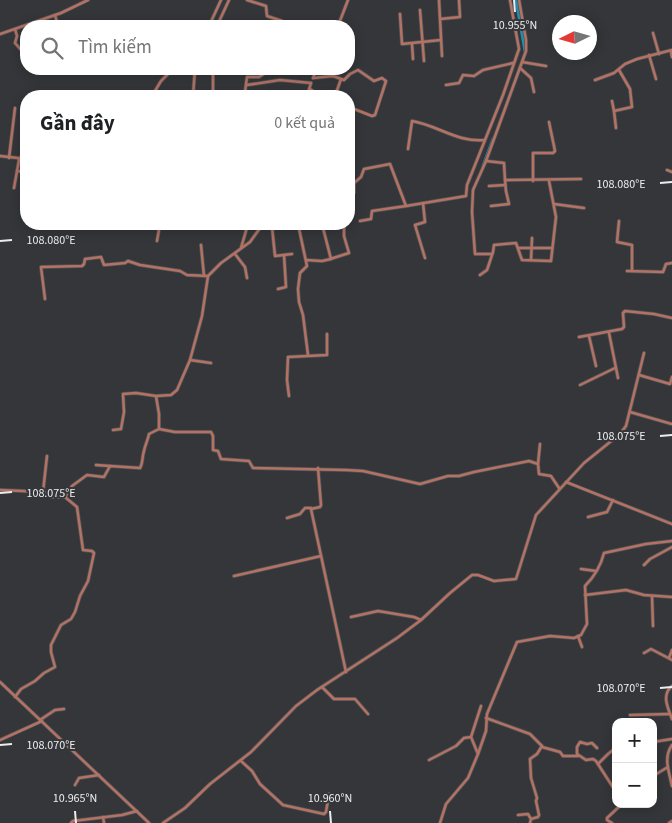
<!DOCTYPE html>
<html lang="vi">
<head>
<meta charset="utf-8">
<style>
  body { margin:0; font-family:"Source Sans 3",sans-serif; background:#f6f6f6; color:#202124 }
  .controls { position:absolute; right:15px; bottom:15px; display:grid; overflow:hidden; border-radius:10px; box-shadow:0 2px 12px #0003 }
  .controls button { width:45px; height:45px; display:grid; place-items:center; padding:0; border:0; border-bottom:1px solid #e0e0e0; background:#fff; color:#202124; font:25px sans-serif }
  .compass { position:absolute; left:552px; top:15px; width:45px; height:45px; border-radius:50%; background:#fff; box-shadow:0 2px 12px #0003; rotate:265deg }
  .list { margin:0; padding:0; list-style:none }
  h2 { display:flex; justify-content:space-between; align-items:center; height:65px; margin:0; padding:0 20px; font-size:21px }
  h2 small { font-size:16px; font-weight:400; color:#757577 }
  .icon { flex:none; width:28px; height:28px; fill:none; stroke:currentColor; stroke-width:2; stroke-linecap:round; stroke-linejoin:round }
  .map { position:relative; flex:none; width:672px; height:823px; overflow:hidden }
  .search { position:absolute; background:#fff; box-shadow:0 2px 12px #0003; left:20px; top:20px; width:335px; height:55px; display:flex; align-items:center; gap:12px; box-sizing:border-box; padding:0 18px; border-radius:20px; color:#757577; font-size:19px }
  .panel { position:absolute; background:#fff; box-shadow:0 2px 12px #0003; left:20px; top:90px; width:335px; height:140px; border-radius:20px }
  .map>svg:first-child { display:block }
</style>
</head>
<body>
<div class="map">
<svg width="672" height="823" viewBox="0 0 672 823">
  <rect width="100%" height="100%" fill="#343639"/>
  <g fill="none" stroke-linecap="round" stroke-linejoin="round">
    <!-- canal -->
    <g stroke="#228ead" stroke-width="3">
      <polyline points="516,0 525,51"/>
      <polyline points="483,166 493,139"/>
    </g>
    <defs>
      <g id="minor">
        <polyline points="247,0 266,6 267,16 282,21 284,26"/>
        <polyline points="439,0 442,56"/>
        <polyline points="420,10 424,61"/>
        <polyline points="400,14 402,44 441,40"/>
        <polyline points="55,15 58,26"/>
        <polyline points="440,19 460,17 459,0"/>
        <polyline points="209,26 221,0"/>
        <polyline points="217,26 229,0"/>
        <polyline points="338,26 348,0"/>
        <polyline points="15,29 17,36 15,43 22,51"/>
        <polyline points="653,33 659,54"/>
        <polyline points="0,34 61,13 88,0"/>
        <polyline points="412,44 413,59"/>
        <polyline points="671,51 672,57"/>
        <polyline points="649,55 656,79"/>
        <polyline points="522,62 546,66"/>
        <polyline points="520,68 531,78 534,92"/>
        <polyline points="313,78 333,76 344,80 350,74 358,70 374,81 382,78 386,81 375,115 372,116 349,107"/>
        <polyline points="313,78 317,69"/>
        <polyline points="595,80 614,73 625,64 637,59 672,50"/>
        <polyline points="247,85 280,80 311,83"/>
        <polyline points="446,85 459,83 463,75 474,76 483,70 513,63"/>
        <polyline points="310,89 320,96"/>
        <polyline points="152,96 161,81 173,69"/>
        <polyline points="193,96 195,69"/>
        <polyline points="213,96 213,69"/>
        <polyline points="234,96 245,92 247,77 259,77 271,69"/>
        <polyline points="307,96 311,83"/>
        <polyline points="335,96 341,79"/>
        <polyline points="612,101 614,111"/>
        <polyline points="616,128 614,111 632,107 630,89 619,70"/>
        <path d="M408,149l4,-28c25,4 46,22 73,19"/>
        <polyline points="0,156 18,158 19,160 14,188"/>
        <polyline points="9,158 15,108"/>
        <polyline points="19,159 26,152"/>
        <polyline points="486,161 504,163 505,180 581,179"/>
        <polyline points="667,170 672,172"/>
        <polyline points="17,171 26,172"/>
        <polyline points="533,181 533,153 553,153 555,151 549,122"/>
        <polyline points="489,186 505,185"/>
        <polyline points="349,193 354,193 354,183 361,177 364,169 390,164 406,206 466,196 467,185 503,95 519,49 510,0"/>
        <polyline points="423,203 425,222 415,225 425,258"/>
        <polyline points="554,204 584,208"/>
        <polyline points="491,206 509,204 506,191 505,180"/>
        <polyline points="360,221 371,219 372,211 406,206"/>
        <polyline points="619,221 617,242 632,245 632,270"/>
        <polyline points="298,224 307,266 300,273 298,289 299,302 303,315 308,355"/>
        <polyline points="262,226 272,227 275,256 292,254"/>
        <polyline points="157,241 160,224"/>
        <polyline points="201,245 204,276"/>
        <polyline points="241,248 248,224"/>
        <polyline points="519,248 552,248"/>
        <polyline points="235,254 245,267 247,278"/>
        <polyline points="492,254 475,254 472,212 473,190 486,161 526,51 526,40 519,0"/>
        <polyline points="330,259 349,253 344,236 344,224"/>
        <polyline points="306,260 322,261 331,259 322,224"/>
        <polyline points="531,260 532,238"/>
        <polyline points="627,271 663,272 666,264 672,263"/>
        <polyline points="480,275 487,270 493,252 494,245 516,243 522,260 551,261 556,217 549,181"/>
        <polyline points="278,289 286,287 284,255"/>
        <polyline points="45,299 41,267 82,266 84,264 85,259 101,257 104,265 125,263 128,261 140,265 180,271 187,275 208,276"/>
        <polyline points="609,333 618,378"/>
        <polyline points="589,336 596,366"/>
        <polyline points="579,337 622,329 624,327 623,313 625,311 654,314 672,318"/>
        <polyline points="190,360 211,363"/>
        <polyline points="639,375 670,384 672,377"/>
        <polyline points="580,385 615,368"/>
        <polyline points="289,396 287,380 288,357 327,355 327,334"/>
        <polyline points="630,412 672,424"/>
        <polyline points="159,429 175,432 211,432 213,436 213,450 218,451 221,459 249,461 253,468 346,470 363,471 420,484 448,476 459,476 474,472 529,461 538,464 539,474 551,476 559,488"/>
        <polyline points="113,430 121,429 124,412 123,394 136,393 156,396"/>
        <polyline points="538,464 540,444"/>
        <polyline points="96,465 110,466"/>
        <polyline points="318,468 321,505 320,507 311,509 346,672"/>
        <polyline points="566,482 672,524"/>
        <polyline points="0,490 46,492 51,497 65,497 77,507 83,550 92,551 94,553 88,581 80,596 75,612 71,619 61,625 51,645 51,652 55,667 44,673 35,681 21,689 15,697"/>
        <polyline points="43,492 47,456"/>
        <path d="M65,497l7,-11 15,-11 17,2 6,-11 30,2c3,-5 2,-11 4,-17 1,-6 4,-11 5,-17l10,-5v-15l-3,-18 15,-1 6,-5 13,-30 12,-44 6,-40 13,-13 29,-21 13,-18"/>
        <polyline points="588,517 607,512 613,500"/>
        <polyline points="287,518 300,514 305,508 311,508"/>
        <polyline points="644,565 650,559 672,547"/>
        <polyline points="581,569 596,571"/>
        <polyline points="234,576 321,556"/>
        <polyline points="585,595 626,590 644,595 672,597"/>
        <polyline points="652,596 653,626"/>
        <polyline points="351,617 378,611 414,617 421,620"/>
        <polyline points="578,636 582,647"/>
        <polyline points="644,653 651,649 672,660"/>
        <polyline points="669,658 672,650"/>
        <polyline points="0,682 149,823"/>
        <path d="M672,686c-11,9 -4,22 0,33"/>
        <polyline points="322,687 334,699 355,699 368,714"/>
        <polyline points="630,715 670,714"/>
        <polyline points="486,718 530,734 542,746 537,754 530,759 531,778 537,798 536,801 539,815 538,817 531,819 530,823"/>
        <polyline points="40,720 55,710 64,709"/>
        <polyline points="0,740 42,721"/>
        <polyline points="653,742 672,739"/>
        <path d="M672,745c-9,13 -3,26 0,41"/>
        <polyline points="542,747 560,752 563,756 578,756"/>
        <polyline points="597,748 592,743 587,744 580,742 577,747 577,754 586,760 593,759 596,761 616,792"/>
        <polyline points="478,754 471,737 481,706"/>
        <polyline points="429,760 456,746 464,738 471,737"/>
        <polyline points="241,761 252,771 260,784 283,805 324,814 326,812 329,794"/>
        <polyline points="598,764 608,754 613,750"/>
        <polyline points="653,776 668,767"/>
        <polyline points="75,785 79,778 99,775"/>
        <polyline points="518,815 528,814 531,819"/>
        <polyline points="103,817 104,823"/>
        <polyline points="71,823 73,821 122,815 137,811"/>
        <polyline points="163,823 185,808 210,784 251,752 296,706 317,690 397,638 421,620 450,593 472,575 478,575 494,581 516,579 536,515 584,463 620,434 626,426 644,353"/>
        <path d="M440,823l6,-19 22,-26 10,-24 8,-23 1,-17 30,-72 33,-6 24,2 7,-3 6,-11 -2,-38c9,-9 16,-21 19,-33l42,-9 26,-3"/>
        <polyline points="612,823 607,820 607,818 622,804"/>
        <polyline points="669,823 672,821"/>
      </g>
    </defs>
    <!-- minor casing -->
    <use href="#minor" stroke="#515356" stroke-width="4"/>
    <!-- minor -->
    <use href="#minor" stroke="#b37264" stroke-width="2.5"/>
  </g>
  <!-- ticks -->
  <path fill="none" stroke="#ecedef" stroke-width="2" d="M514,0l1,12M660,183l12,-1M0,241l12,-1M660,436l12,-1M0,493l12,-1M660,688l12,-1M0,745l12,-1M75,811l1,12M330,811l1,12"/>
  <g font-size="12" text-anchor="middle" fill="#ecedef" stroke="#343639" stroke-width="4" stroke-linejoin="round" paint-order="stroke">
    <text x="515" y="29">10.955°N</text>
    <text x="621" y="188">108.080°E</text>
    <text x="51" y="244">108.080°E</text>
    <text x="621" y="440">108.075°E</text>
    <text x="51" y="497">108.075°E</text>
    <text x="621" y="692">108.070°E</text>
    <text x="51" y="749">108.070°E</text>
    <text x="75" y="802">10.965°N</text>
    <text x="330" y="802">10.960°N</text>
  </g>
</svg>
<div class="controls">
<button>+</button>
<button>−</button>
</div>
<svg class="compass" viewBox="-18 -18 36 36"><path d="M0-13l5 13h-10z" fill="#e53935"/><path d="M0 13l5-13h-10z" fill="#757577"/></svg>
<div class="search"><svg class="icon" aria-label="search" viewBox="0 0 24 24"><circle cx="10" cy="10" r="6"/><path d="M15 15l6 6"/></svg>Tìm kiếm</div>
<section class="panel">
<h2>Gần đây<small>0 kết quả</small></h2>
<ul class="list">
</ul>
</section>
</div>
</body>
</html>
